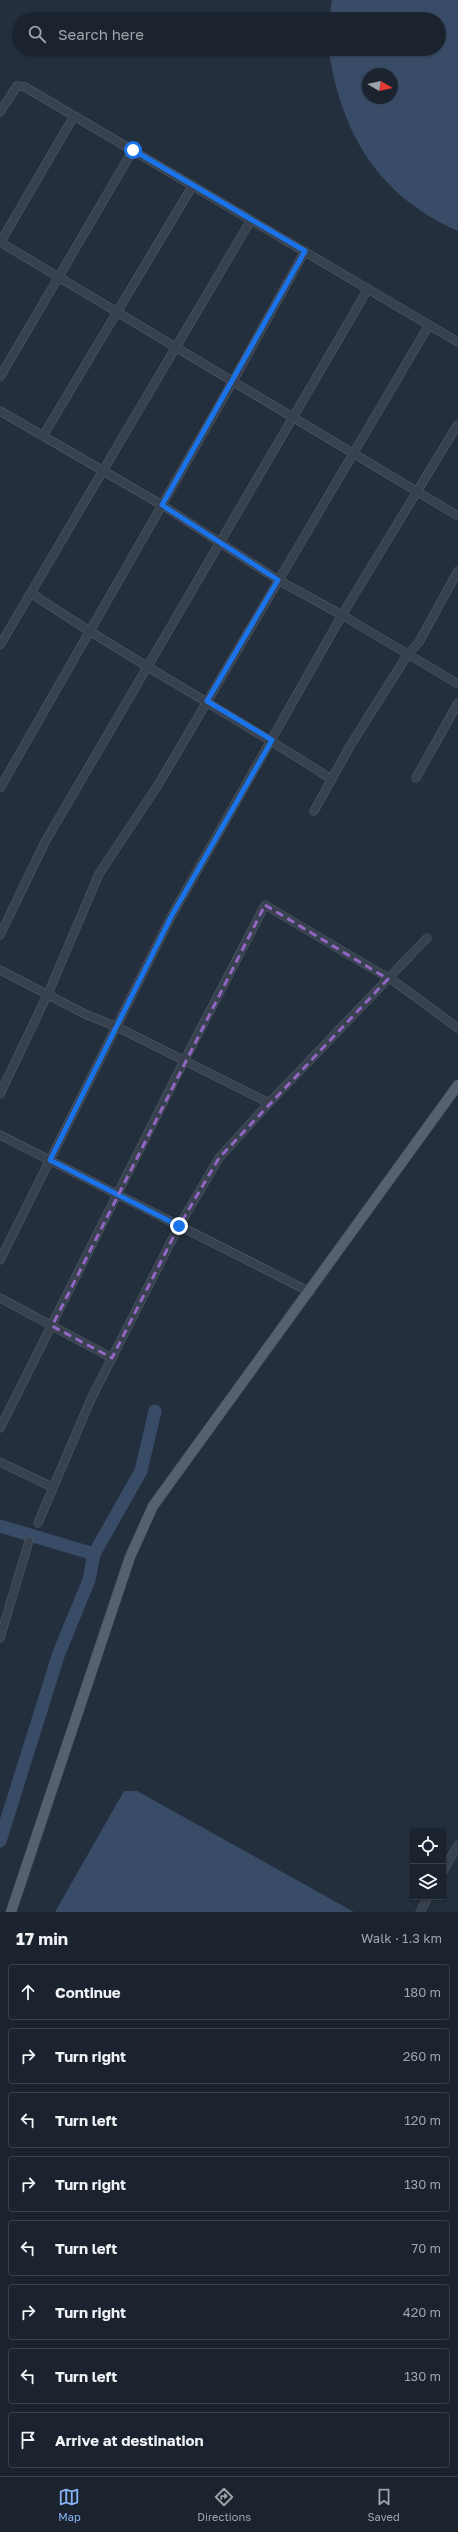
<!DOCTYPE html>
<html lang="en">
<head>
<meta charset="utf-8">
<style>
  body { margin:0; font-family:"Golos Text",sans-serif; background:#242b36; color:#f1f3f6 }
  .controls { position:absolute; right:12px; bottom:12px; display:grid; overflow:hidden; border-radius:4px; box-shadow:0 1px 3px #0004 }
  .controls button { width:36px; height:36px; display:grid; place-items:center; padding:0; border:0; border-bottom:1px solid #39404a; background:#1b232e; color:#f1f3f6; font:20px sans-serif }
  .compass { position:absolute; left:362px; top:68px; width:36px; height:36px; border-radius:50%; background:#1b232e; box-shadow:0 1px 3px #0004; rotate:99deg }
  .stop { position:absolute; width:12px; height:12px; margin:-9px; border:3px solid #1a73e8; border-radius:50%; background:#fff }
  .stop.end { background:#1a73e8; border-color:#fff; box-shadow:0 1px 4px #0008 }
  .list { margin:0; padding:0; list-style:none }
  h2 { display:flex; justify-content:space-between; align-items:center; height:52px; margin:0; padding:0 16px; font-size:17px }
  h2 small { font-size:13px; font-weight:400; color:#a0a4aa }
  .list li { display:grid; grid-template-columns:26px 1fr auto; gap:12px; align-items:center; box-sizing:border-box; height:56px; margin:0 8px 8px; padding:0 8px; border:1px solid #39404a; border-radius:4px }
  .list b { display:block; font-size:15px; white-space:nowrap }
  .list em { font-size:13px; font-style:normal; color:#a0a4aa }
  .icon { flex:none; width:22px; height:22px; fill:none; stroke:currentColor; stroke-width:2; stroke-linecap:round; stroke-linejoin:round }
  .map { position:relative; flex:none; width:458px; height:1912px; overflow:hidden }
  .search { position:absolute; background:#1b232e; box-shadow:0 1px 3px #0004; left:12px; right:12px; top:12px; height:44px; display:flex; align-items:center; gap:10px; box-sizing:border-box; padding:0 14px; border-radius:22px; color:#a0a4aa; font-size:15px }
  .sheet { height:564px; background:#1b232e }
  nav { display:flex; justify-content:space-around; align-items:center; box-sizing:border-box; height:56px; border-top:1px solid #39404a; background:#1b232e; font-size:11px; color:#a0a4aa }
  nav a { display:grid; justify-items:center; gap:2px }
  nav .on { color:#8ab4f8 }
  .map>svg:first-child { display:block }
</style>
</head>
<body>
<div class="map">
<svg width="458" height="1912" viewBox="0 0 458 1912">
  <rect width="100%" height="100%" fill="#242f3e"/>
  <!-- water -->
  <g fill="#394c67" fill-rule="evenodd">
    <path d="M332,0h126v231c-79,-35 -116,-96 -129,-179v-3h110v-30h-110zM368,74h24v24h-24z"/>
    <polygon points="124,1791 137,1791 354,1912 55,1912"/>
  </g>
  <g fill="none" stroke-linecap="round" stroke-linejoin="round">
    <!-- river -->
    <g stroke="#394c67" stroke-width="13">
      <polyline points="0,1526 94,1554"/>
      <polyline points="0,1841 59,1653 89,1580 94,1554 141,1471 155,1411"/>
    </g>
    <defs>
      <g id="minor">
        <polyline points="0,112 17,86 25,87 458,342"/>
        <polyline points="0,242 458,516"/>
        <polyline points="0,243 74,116"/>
        <polyline points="0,377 133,150"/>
        <polyline points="0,411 162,505 278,580 342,615 458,684"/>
        <polyline points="43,436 193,185"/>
        <path d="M31,593c97,66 201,121 300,186"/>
        <polyline points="0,645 251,220"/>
        <polyline points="416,778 458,703"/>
        <polyline points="0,788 233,381 305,251"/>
        <polyline points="314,811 350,746 408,654 419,642 458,571"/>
        <polyline points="0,935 45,842 368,289"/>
        <polyline points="0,970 85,1014 117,1027 269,1103"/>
        <polyline points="0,1094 50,989 99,874 158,785 429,325"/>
        <polyline points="0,1135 310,1292"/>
        <polyline points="0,1260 172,915 342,615 458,424"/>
        <polyline points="0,1298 112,1358"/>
        <polyline points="0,1428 184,1061 265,905 395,982 458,1028"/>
        <polyline points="0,1462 52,1487"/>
        <polyline points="38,1523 91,1399 179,1226 219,1158 269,1103 427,938"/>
        <polyline points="0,1638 29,1541"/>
        <polyline points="443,1871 458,1845"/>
        <polyline points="420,1912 428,1897"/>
      </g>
      <polyline id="major" points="11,1912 130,1557 153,1506 458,1085"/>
    </defs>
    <!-- minor casing -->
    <use href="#minor" stroke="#565f6c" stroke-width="9"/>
    <!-- major casing -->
    <use href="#major" stroke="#414a57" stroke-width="11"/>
    <!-- minor -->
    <use href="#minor" stroke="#38414e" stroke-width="8"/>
    <!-- major -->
    <use href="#major" stroke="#56606e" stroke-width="10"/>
  </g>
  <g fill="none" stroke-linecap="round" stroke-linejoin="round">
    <!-- route -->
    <polyline stroke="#1a73e8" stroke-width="5" points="133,150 305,251 162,505 278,580 207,701 272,740 172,915 50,1160 179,1226"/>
  </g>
  <!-- marked area -->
  <path fill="none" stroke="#9266c3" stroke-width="3" stroke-dasharray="8 5" stroke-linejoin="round" d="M265,905l123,74 -169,179 -40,68 -67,132 -60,-32z"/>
</svg>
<div class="controls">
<button><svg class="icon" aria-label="locate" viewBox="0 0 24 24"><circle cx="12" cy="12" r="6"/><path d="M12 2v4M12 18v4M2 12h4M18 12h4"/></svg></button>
<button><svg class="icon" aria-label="layers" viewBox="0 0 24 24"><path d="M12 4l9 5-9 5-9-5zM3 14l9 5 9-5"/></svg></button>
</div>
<svg class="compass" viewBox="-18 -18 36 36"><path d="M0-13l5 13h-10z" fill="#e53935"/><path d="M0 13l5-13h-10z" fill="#a0a4aa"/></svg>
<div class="stop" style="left:133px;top:150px"></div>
<div class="stop end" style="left:179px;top:1226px"></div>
<div class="search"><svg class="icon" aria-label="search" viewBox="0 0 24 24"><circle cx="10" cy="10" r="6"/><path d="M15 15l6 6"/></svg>Search here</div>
</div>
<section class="sheet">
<h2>17 min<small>Walk · 1.3 km</small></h2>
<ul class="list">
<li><svg class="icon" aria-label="ahead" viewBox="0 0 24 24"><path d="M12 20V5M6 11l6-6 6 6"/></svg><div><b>Continue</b></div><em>180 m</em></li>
<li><svg class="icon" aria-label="right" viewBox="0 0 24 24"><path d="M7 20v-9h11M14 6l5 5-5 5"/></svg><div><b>Turn right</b></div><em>260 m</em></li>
<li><svg class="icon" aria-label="left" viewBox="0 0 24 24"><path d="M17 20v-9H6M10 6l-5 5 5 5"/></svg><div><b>Turn left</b></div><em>120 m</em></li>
<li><svg class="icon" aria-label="right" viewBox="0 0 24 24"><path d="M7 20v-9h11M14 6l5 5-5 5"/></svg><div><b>Turn right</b></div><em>130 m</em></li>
<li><svg class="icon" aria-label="left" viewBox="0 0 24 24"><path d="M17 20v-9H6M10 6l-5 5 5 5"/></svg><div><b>Turn left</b></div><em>70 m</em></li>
<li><svg class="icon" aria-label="right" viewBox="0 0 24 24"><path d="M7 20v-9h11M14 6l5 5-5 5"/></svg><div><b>Turn right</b></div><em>420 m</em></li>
<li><svg class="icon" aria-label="left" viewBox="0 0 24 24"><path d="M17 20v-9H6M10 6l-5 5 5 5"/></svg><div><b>Turn left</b></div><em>130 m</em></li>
<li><svg class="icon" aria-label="arrive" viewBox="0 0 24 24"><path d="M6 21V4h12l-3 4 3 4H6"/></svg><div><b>Arrive at destination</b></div></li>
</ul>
</section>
<nav>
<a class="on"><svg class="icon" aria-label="map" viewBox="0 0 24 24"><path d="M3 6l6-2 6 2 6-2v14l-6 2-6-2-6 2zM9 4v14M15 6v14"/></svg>Map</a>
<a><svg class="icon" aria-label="directions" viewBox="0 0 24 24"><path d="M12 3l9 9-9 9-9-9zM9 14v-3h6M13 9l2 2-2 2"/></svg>Directions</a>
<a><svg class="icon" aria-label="saved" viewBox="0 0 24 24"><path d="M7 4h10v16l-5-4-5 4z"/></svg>Saved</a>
</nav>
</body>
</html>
